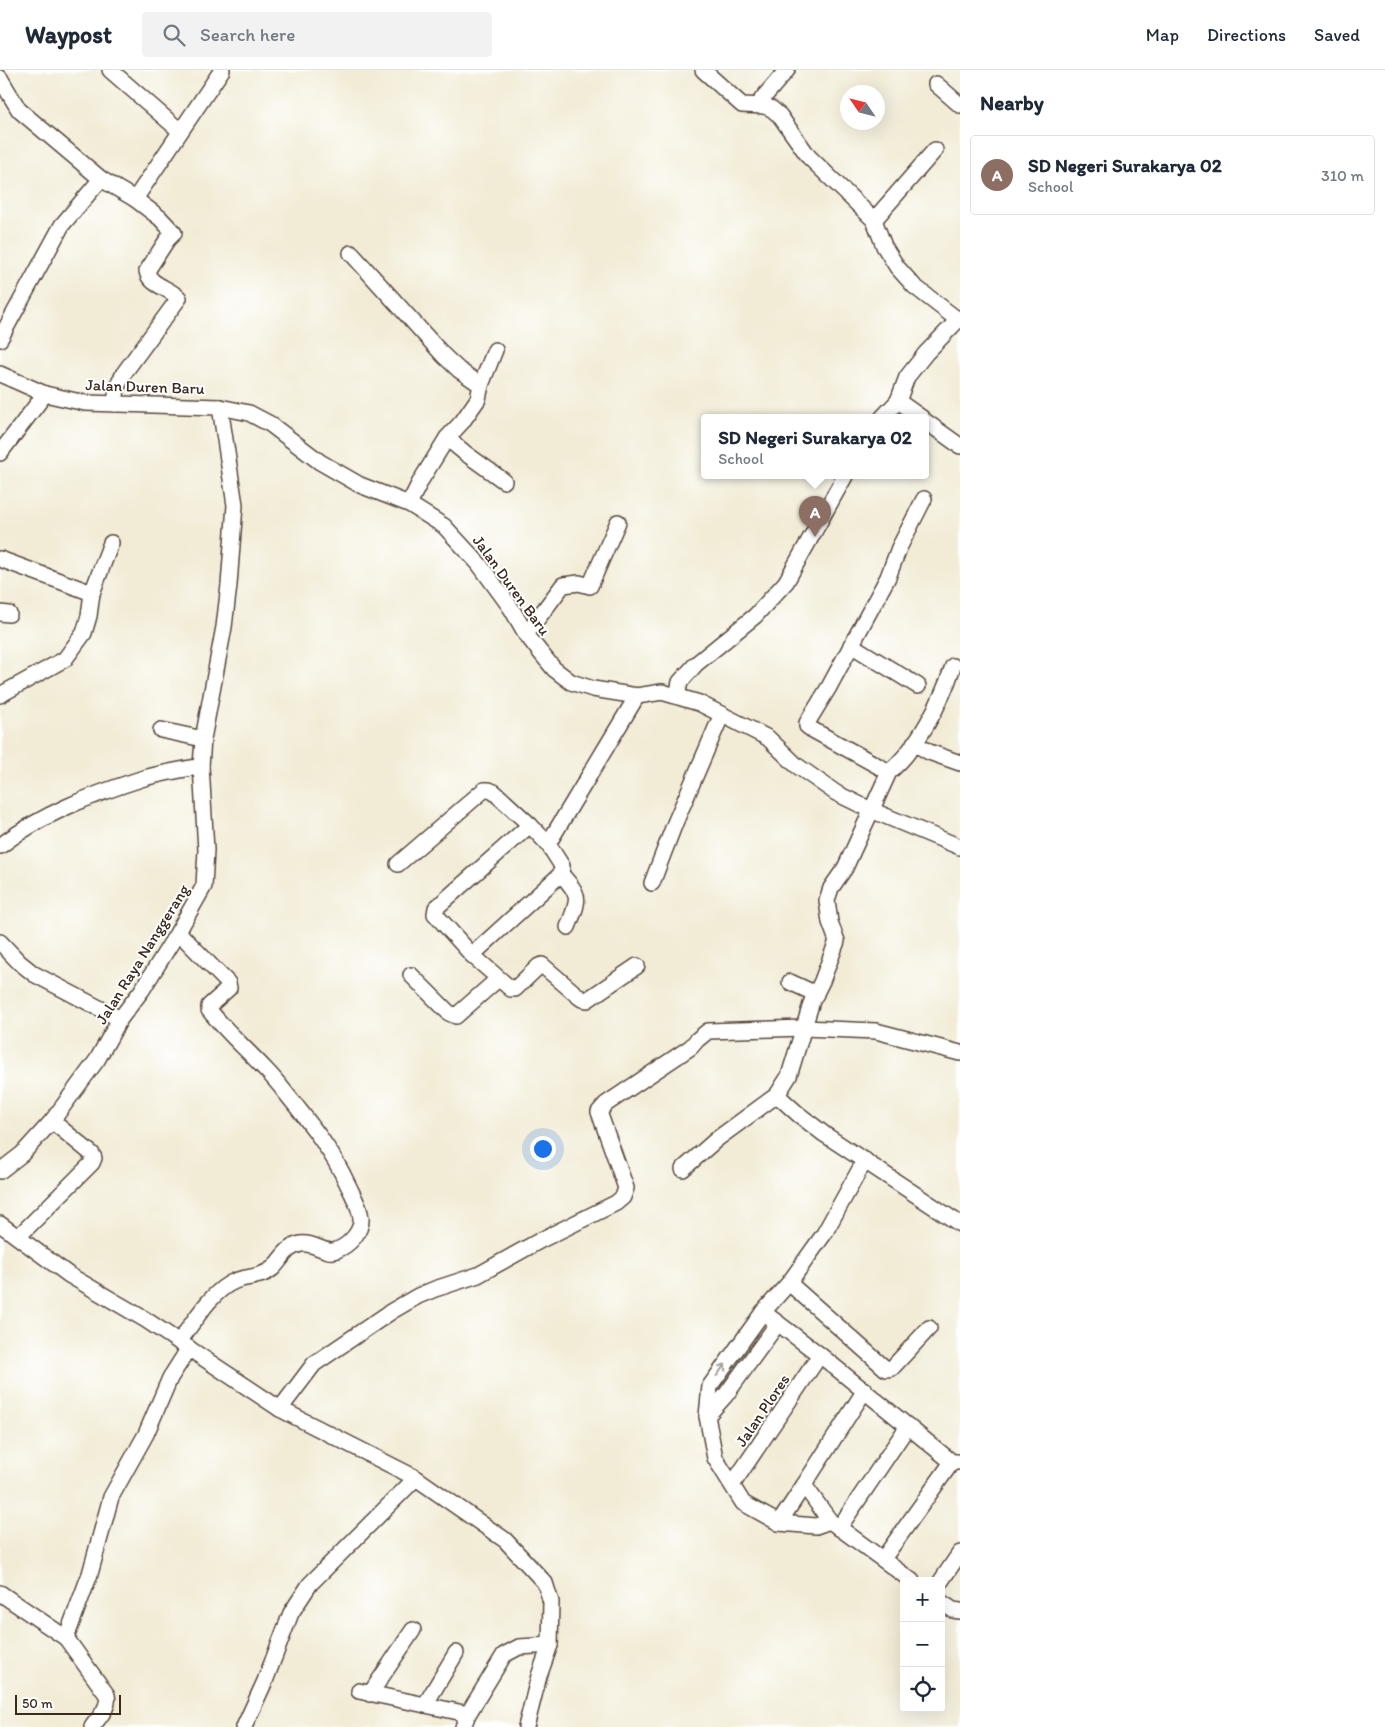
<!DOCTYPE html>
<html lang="en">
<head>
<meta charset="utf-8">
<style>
  body { margin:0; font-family:Itim,sans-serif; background:#f2f2f3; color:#1f2937 }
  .controls { position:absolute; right:15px; bottom:15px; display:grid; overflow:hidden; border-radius:5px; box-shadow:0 5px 20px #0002 }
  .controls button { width:45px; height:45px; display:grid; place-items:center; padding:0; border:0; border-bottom:1px solid #e0e1e3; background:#fff; color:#1f2937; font:25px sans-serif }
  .compass { position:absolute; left:840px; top:15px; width:45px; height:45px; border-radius:50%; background:#fff; box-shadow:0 5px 20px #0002; rotate:305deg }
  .scale { position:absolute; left:15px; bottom:12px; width:106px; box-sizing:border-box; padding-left:5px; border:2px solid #3b2a1e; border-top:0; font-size:14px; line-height:18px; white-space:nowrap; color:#3b2a1e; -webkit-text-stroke:4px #fff; paint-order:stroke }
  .you { position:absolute; left:542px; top:1078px; width:18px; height:18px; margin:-12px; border:4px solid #fff; border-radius:50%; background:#1a73e8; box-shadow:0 0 0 8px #1a73e833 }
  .badge { display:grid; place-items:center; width:32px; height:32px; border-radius:50%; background:#d1495b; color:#fff; font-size:16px; font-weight:700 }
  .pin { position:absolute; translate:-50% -41px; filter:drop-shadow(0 1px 2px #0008) }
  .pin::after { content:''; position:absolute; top:26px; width:18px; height:15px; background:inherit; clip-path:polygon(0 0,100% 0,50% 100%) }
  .popup { position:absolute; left:701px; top:344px; width:228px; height:65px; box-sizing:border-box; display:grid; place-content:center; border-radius:5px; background:#fff; filter:drop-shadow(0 1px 4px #0005); font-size:16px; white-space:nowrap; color:#747a83 }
  .popup b { font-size:19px; color:#1f2937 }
  .popup::after { content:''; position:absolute; left:50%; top:100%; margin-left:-10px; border:10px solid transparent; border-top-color:#fff }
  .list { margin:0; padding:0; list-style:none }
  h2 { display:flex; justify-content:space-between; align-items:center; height:65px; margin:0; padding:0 20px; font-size:21px }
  h2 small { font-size:16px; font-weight:400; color:#747a83 }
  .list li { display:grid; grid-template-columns:32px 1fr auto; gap:15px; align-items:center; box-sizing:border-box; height:80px; margin:0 10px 10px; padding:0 10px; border:1px solid #e0e1e3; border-radius:5px }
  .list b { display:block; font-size:19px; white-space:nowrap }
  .list p { margin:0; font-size:16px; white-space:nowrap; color:#747a83 }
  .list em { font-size:16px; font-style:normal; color:#747a83 }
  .icon { flex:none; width:28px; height:28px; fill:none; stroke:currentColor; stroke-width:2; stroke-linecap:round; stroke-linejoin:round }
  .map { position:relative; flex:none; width:960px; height:1657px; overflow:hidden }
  header { display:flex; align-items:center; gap:30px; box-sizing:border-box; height:70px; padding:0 25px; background:#fff; border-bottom:1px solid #e0e1e3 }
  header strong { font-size:24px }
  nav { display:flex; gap:28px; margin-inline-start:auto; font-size:18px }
  .search { width:350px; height:45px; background:#f2f2f3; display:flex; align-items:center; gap:12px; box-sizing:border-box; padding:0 18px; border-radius:5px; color:#747a83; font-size:19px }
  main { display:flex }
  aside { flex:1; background:#fff }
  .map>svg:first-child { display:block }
</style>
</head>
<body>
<header>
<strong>Waypost</strong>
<div class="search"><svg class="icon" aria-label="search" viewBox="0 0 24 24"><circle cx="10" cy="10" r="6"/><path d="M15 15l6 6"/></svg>Search here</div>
<nav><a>Map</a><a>Directions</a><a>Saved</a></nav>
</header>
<main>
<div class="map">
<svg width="960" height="1657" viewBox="0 0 960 1657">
  <rect width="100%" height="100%" fill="#fff"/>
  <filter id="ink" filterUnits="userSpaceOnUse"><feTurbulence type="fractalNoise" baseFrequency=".02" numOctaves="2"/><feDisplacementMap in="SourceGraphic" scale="10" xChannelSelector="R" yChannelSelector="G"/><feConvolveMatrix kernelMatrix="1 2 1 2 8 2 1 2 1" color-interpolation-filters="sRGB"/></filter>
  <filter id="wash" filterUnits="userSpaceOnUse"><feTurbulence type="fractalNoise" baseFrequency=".0096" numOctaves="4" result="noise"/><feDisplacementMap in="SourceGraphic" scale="20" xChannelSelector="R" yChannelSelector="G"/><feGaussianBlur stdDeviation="1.12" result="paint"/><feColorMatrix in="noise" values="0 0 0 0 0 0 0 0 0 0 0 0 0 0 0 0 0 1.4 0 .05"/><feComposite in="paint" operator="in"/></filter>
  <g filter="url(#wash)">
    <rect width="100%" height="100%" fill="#f2ecd6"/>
  </g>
  <g filter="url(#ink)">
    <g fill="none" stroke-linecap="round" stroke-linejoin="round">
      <defs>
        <g id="minor">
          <polyline points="110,0 180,61"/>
          <polyline points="703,0 742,35 765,36"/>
          <polyline points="787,0 762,29 765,36 772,39 780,46 809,87 874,150 884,176 897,197 914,216 958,250"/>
          <polyline points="0,8 19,40 101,109 62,155 0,269"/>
          <polyline points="936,14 960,35"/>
          <polyline points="101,109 135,129 222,0"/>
          <polyline points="874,150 935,80"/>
          <polyline points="351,183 444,286 459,300 481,315"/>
          <polyline points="0,304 45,324 85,333 220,337 249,343 270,354 320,392 360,415 409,434 444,456 479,494 511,538 526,564 540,582 554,599 571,612 593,619 637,626 662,622 699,633 768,668 796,695 836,723 871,740 960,777"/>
          <polyline points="898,331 922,348"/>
          <path d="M115,334l2,-17 7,-14 55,-75c-11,-11 -30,-13 -32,-27l20,-31 7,-7 -14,-15 -25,-19"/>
          <polyline points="882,348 898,331 907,307 926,283 960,248"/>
          <polyline points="925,351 960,376"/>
          <polyline points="447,368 465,383 504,411"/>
          <polyline points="0,383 45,324"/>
          <polyline points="409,434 421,410 447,368 462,352 478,329 481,315 495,280"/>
          <polyline points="0,489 92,523 111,473"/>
          <polyline points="0,543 9,544"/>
          <polyline points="526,564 563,515 579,513 590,516 618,452"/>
          <polyline points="851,575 918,616"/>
          <path d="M953,596c-11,35 -36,83 -64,106l-44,96 -14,20 -4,12 3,22 7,19 -15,40 -10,20 -23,75 -12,19 21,19 26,20 136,90"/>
          <polyline points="0,625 65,589 84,563 89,546 92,523"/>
          <polyline points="677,626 680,612 696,594 755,546 786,512 845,406"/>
          <polyline points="161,660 203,669"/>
          <polyline points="914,673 929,682 960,693"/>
          <polyline points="889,702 811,659 807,656 807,653 829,617 888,507 899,478 924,429"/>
          <polyline points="530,755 436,838 435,844 472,885 511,919 515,919 539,896 542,895 578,926 582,929 587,930 637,896"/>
          <path d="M0,776c42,-32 91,-51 141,-67 20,-6 41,-9 60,-13"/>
          <polyline points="398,794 484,720 489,720 494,722 530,755 548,774"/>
          <path d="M561,804c21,23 18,25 7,53"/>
          <polyline points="652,813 675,753 722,644"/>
          <path d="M178,862l50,51 1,5 -20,18v4c17,21 38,40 57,60 10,10 18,21 27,32 20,25 40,51 54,81 5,11 13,23 14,35 1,14 -12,27 -24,32 -11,5 -23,-8 -36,-6 -14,2 -19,15 -28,24 -11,10 -26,8 -38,13 -23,9 -42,42 -56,61"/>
          <polyline points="0,872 19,892 34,904 120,949"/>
          <polyline points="472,885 561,804 562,796 548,774 637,626"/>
          <polyline points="411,905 449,943 456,946 498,909"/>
          <polyline points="790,912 816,924"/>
          <polyline points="683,1099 717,1069 777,1025"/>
          <polyline points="0,1101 22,1084 52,1051 97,990 120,949 142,920 178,862 204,816 206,780 201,696 203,669 224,557 229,515 235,435 220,337"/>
          <polyline points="0,1154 69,1205 146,1250 280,1339 416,1408 505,1470 545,1513 551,1532 550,1575 539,1606 526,1657"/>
          <polyline points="18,1167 92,1093 94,1088 92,1084 52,1051"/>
          <polyline points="789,1213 886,1299 892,1298 929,1258"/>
          <polyline points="763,1242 820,1285 952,1392 960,1392"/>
          <polyline points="865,1320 804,1415 830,1451 912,1511"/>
          <polyline points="280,1339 314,1294 392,1241 418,1226 435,1219 478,1205 541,1170 616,1133 623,1127 626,1118 599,1042 606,1034 691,977 697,970 708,961 804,958 876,961 960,983"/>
          <polyline points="707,1346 725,1326 778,1253"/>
          <polyline points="732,1415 820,1285"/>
          <polyline points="830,1451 816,1456 779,1453 743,1433 715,1388 707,1346 710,1316 763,1242 789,1213 824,1164 865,1090"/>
          <polyline points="779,1453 804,1415"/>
          <polyline points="839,1458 908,1356"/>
          <polyline points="883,1489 952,1392"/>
          <polyline points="941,1511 960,1483"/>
          <polyline points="0,1523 66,1568"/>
          <polyline points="941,1532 953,1540 960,1541"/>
          <polyline points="359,1621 468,1644"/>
          <polyline points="370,1624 413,1560"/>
          <polyline points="425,1635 456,1583"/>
          <path d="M92,1657c7,-10 18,-20 15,-32l-41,-57 24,-64 21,-77 35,-63 24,-56 19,-30"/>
          <polyline points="244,1657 265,1611 291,1543 310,1514 416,1408"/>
          <polyline points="463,1657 468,1644 504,1585 519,1577 550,1575"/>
        </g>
      </defs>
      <!-- minor casing -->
      <use href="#minor" stroke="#56473a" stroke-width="18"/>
      <!-- minor -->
      <use href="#minor" stroke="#fff" stroke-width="15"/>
    </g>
    <!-- one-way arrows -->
    <defs><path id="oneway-shaft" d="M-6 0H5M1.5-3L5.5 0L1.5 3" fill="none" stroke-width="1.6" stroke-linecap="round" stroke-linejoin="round" transform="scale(1.25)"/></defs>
    <use stroke="#a79f9a" href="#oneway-shaft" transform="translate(721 1300) rotate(-54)"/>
  </g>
  <g text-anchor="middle" stroke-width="4" stroke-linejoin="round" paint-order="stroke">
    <!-- street labels -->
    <g font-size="16" fill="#3b2a1e" stroke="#fff">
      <text transform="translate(145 316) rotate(2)" y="6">Jalan Duren Baru</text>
      <text transform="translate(512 515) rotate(54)" y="6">Jalan Duren Baru</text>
      <text transform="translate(142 884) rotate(-58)" y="6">Jalan Raya Nanggerang</text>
      <text transform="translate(762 1340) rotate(-56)" y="6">Jalan Plores</text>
    </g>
  </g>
</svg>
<div class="controls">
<button>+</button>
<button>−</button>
<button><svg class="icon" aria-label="locate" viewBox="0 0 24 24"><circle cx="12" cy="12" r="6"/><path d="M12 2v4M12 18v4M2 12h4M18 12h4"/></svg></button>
</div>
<svg class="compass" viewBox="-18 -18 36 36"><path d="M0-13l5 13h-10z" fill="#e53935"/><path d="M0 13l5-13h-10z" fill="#747a83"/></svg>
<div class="scale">50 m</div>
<div class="you"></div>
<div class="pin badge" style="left:815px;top:467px;background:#8d6e63">A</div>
<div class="popup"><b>SD Negeri Surakarya 02</b>School</div>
</div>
<aside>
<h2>Nearby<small></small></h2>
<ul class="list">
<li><span class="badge" style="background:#8d6e63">A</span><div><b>SD Negeri Surakarya 02</b><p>School</p></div><em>310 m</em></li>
</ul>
</aside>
</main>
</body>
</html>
